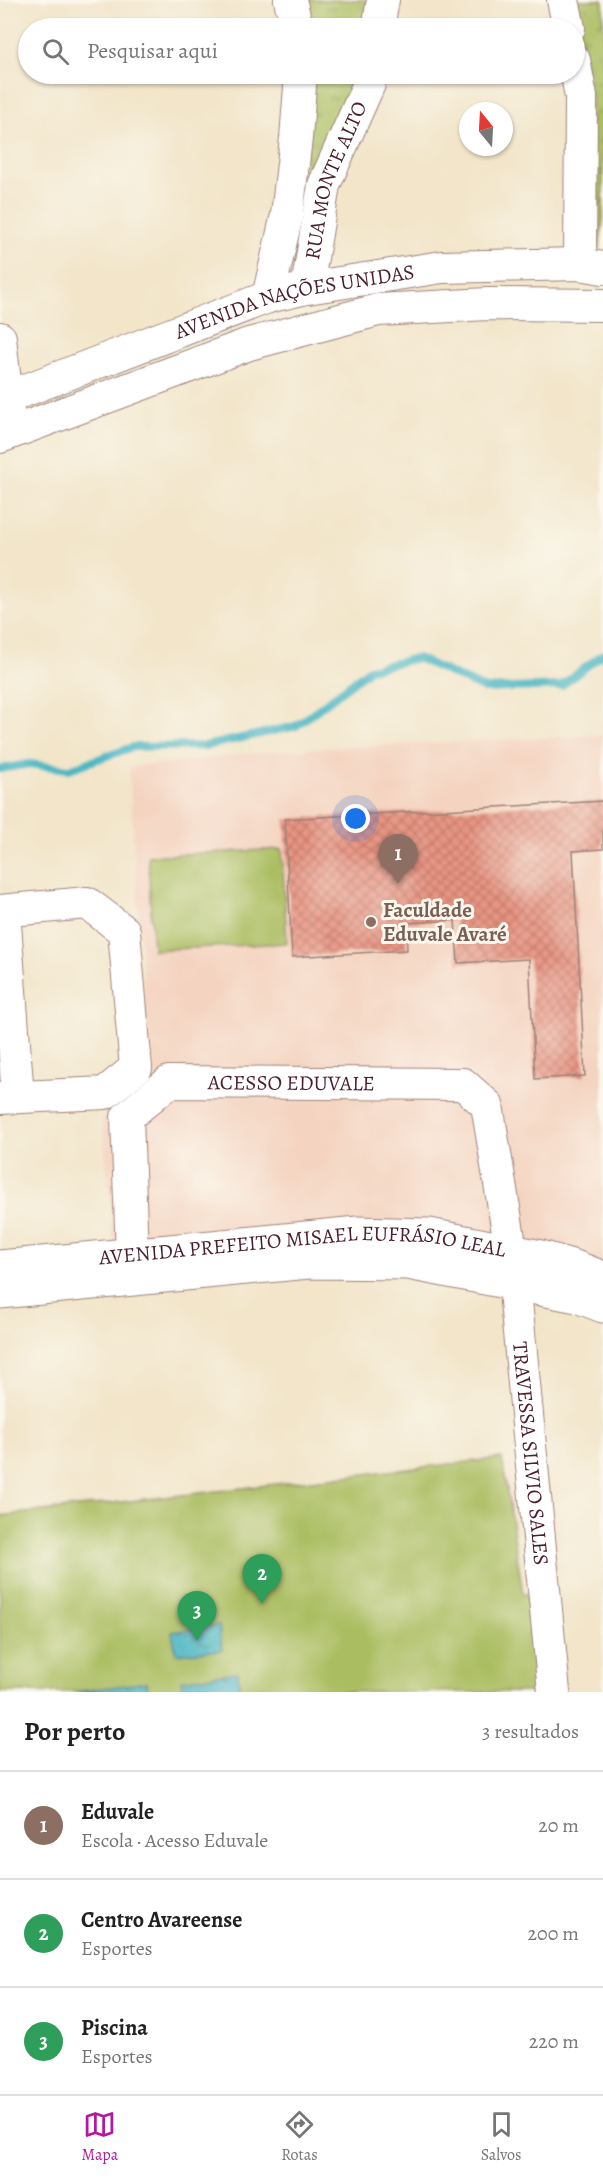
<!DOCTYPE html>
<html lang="pt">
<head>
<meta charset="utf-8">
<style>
  body { margin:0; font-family:Alegreya,serif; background:#f2f2f2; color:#222 }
  .compass { position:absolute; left:459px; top:102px; width:54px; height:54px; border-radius:50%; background:#fff; box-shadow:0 2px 4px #0004; rotate:342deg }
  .you { position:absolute; left:356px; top:819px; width:21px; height:21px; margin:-15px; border:4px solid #fff; border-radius:50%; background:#1a73e8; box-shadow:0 0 0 9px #1a73e833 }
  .badge { display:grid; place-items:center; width:39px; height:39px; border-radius:50%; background:#b5179e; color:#fff; font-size:20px; font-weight:700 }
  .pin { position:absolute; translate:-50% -50px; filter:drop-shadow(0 2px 3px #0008) }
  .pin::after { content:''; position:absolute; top:32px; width:21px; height:18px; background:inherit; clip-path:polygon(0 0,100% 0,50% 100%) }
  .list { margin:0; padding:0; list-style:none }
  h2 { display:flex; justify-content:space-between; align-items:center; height:78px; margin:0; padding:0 24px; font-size:26px }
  h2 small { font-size:20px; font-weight:400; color:#767676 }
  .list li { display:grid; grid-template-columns:39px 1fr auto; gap:18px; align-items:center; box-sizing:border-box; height:108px; padding:0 24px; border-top:2px solid #e0e0e0 }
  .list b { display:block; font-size:22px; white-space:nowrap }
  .list p { margin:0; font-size:20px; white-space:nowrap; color:#767676 }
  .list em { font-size:20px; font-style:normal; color:#767676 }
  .icon { flex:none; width:33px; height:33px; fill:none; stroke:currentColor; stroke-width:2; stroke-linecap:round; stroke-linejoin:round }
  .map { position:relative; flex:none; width:603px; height:1692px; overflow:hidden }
  .search { position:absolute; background:#fff; box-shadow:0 2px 4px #0004; left:18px; right:18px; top:18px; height:66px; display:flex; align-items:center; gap:15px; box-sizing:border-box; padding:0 21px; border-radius:33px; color:#767676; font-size:22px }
  .sheet { height:402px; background:#fff }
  nav { display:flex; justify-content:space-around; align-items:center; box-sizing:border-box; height:84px; border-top:2px solid #e0e0e0; background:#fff; font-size:16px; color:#767676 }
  nav a { display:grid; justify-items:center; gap:3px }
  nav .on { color:#b5179e }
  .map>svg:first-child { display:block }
</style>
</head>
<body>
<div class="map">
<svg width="603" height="1692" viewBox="0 0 603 1692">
  <defs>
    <pattern id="grass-tufts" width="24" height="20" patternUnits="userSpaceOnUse" patternTransform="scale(1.5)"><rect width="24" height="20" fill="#aabd61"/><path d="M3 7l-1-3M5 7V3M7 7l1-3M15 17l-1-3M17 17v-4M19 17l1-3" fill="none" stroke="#8c9950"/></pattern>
    <pattern id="water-ripples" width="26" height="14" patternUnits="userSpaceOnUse" patternTransform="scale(1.5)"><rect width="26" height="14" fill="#49b6c3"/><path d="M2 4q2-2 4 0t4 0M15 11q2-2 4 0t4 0" fill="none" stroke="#3f939f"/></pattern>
    <pattern id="building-cross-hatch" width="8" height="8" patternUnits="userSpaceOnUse" patternTransform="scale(1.5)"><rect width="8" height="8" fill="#e99583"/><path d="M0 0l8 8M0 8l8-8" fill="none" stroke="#bf796b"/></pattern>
  </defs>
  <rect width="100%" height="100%" fill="#fbf7ec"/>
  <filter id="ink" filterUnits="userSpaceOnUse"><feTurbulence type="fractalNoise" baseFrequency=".0167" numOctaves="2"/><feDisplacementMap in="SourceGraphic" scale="12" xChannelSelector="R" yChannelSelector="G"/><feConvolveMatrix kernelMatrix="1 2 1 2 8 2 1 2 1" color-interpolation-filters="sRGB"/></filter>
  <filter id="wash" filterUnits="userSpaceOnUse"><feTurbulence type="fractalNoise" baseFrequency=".008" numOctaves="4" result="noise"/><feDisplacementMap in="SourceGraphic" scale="24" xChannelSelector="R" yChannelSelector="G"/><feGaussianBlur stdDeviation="1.35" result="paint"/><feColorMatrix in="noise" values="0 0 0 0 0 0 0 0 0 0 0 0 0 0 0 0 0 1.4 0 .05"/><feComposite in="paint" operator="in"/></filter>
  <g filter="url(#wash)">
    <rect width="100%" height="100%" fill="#f2e5c9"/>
    <!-- built -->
    <polygon fill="#f4d3c0" points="603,735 603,1267 114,1247 102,1120 149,1078 129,767 284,750"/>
    <!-- grass -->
    <g fill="url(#grass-tufts)" stroke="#7a6e46" stroke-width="1.5">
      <polygon points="302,0 370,0 366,28 308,28"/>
      <polygon points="575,0 603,0 603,221 599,248 593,241 591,99"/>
      <polygon points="312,74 359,74 303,196"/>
    </g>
    <!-- park -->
    <g fill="#aabd61" stroke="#7a6e46" stroke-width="1.5">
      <polygon points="282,849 287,943 153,950 148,856"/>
      <polygon points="502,1458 523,1594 527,1594 538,1692 0,1692 0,1516"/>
    </g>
    <!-- water -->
    <g fill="url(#water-ripples)" stroke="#4a6a77" stroke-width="1.5">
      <polygon points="219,1625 222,1650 176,1654 172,1632"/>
      <polygon points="238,1672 240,1692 183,1692 181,1680"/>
      <polygon points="147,1682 148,1692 73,1692"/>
    </g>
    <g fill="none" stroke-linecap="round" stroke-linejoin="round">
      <!-- stream -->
      <polyline stroke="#49b6c3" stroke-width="8" points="0,769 29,764 69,769 133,747 205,746 296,726 370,669 417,658 485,689 561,686 603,654"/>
    </g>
    <g id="blocks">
      <!-- building -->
      <polygon fill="url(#building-cross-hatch)" points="603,801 603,849 573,851 585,1076 535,1079 529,959 458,963 455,920 406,923 407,950 292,957 285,819"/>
    </g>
  </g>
  <g filter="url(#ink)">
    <use href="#blocks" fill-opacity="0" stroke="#9e827a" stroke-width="1.5"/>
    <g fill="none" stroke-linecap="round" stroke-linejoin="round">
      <defs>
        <g id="street">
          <polyline points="290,0 297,28"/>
          <polyline points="563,0 569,28"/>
          <polyline points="378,28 383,0"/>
          <polyline points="574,60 581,97 580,264"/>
          <path id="s1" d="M307,288l17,-103 45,-101 2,-10"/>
          <polyline points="268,297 287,215 296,138 301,74"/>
          <polyline points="0,338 9,418"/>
          <path id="s2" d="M0,400l268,-103 39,-9 135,-21 138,-3 23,4"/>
          <polyline points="0,437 249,344 378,310 488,304 603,305"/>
          <polyline points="0,911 87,903 124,931 136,1068 105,1093 0,1098"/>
          <polyline points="4,911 18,1097"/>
          <path id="s3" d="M132,1255l-5,-138 42,-35 294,2 24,21 24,145 43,442"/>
        </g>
        <g id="secondary">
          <path id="s4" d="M0,1267l358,-34 71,2 112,22 34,10 28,11"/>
          <polyline points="0,1292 309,1262 408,1263 577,1296 603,1306"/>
        </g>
      </defs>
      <!-- street casing -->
      <use href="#street" stroke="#9e827a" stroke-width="34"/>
      <!-- secondary casing -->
      <use href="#secondary" stroke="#9e827a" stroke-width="35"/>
      <!-- street -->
      <use href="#street" stroke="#fff" stroke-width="32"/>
      <!-- secondary -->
      <use href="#secondary" stroke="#fff" stroke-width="33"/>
    </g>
  </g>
  <!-- markers -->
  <circle fill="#8d6e63" stroke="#fbf7ec" stroke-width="2" cx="371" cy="922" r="6"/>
  <g text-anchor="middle" stroke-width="6" stroke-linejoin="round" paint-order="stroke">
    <!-- street labels -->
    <g font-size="21" fill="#4a1f2b" stroke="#fbf7ec">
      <text dy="7" stroke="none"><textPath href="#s1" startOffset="112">RUA MONTE ALTO</textPath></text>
      <text dy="7" stroke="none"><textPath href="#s2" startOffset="312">AVENIDA NAÇÕES UNIDAS</textPath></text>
      <text dy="7" stroke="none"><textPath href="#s3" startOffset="315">ACESSO EDUVALE</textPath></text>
      <text dy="7" stroke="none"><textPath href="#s4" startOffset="304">AVENIDA PREFEITO MISAEL EUFRÁSIO LEAL</textPath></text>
      <text dy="7" stroke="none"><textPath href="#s3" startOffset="870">TRAVESSA SILVIO SALES</textPath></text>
    </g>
    <!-- education labels -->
    <g font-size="21" font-weight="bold" fill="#785e54" stroke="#fbf7ec" text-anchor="start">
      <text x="383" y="917">Faculdade<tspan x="383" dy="24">Eduvale Avaré</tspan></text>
    </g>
  </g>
</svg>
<svg class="compass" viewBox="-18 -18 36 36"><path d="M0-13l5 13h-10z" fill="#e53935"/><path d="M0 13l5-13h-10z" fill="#767676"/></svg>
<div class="you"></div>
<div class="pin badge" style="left:398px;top:884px;background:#8d6e63">1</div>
<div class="pin badge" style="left:262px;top:1604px;background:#2e9e5b">2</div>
<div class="pin badge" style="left:197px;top:1641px;background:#2e9e5b">3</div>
<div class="search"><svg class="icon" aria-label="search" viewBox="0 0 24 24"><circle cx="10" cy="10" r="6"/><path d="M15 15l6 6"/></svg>Pesquisar aqui</div>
</div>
<section class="sheet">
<h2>Por perto<small>3 resultados</small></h2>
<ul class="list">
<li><span class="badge" style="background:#8d6e63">1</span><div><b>Eduvale</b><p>Escola · Acesso Eduvale</p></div><em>20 m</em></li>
<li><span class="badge" style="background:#2e9e5b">2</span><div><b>Centro Avareense</b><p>Esportes</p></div><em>200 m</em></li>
<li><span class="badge" style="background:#2e9e5b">3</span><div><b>Piscina</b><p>Esportes</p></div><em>220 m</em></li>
</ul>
</section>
<nav>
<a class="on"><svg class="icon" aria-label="map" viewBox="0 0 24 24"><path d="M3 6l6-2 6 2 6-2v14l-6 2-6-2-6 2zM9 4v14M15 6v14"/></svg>Mapa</a>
<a><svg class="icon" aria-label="directions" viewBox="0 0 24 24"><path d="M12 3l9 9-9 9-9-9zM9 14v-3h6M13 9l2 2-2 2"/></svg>Rotas</a>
<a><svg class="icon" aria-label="saved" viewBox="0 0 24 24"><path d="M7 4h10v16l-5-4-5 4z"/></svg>Salvos</a>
</nav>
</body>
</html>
